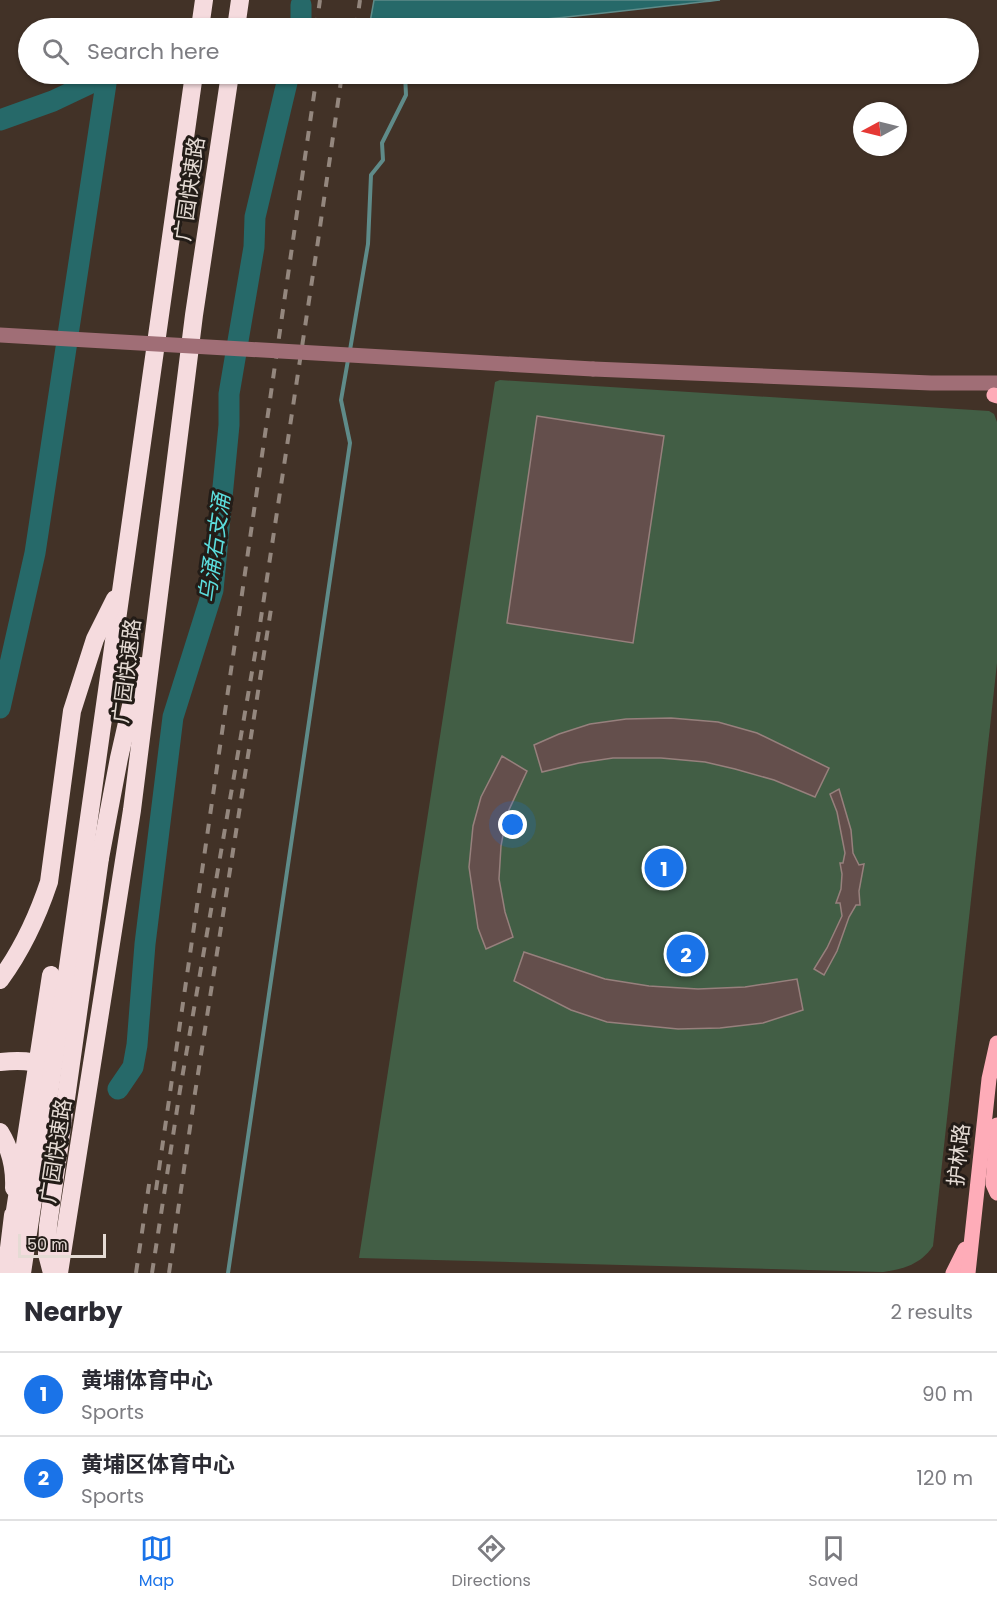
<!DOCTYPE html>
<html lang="en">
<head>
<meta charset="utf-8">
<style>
  body { margin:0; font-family:Poppins,"Noto Sans SC",sans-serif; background:#f7f7f7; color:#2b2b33 }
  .compass { position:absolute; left:853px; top:102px; width:54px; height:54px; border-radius:50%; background:#fff; box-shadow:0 2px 4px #0004; rotate:263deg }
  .scale { position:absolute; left:18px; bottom:15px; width:88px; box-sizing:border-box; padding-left:6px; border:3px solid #e5dbd4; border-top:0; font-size:16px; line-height:21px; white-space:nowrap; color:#e5dbd4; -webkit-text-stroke:4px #231c17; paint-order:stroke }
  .you { position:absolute; left:513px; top:825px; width:21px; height:21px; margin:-15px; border:4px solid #fff; border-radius:50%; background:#1a73e8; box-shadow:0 0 0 9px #1a73e833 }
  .badge { display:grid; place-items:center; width:39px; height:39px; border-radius:50%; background:#1a73e8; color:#fff; font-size:20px; font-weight:700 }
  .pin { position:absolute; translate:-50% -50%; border:3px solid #fff; box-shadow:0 2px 6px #0006 }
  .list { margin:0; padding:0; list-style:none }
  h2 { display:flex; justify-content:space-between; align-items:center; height:78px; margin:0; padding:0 24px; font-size:26px }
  h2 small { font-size:20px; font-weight:400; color:#7c7c81 }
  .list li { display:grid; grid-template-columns:39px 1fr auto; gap:18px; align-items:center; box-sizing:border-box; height:84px; padding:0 24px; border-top:2px solid #e1e1e2 }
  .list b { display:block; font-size:22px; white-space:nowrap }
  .list p { margin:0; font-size:20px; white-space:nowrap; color:#7c7c81 }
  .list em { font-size:20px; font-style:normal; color:#7c7c81 }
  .icon { flex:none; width:33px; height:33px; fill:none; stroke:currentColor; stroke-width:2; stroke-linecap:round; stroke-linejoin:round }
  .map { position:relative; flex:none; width:997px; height:1273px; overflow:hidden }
  .search { position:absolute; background:#fff; box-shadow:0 2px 4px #0004; left:18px; right:18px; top:18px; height:66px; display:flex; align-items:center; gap:15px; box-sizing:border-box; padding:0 21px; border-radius:33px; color:#7c7c81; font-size:22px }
  .sheet { height:246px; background:#fff }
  nav { display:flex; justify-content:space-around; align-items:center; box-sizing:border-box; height:84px; border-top:2px solid #e1e1e2; background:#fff; font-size:16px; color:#7c7c81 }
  nav a { display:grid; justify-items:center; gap:3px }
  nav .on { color:#1a73e8 }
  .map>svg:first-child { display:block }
</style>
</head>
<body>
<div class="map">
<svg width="997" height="1273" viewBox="0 0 997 1273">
  <rect width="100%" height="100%" fill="#423227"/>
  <!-- green -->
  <path fill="#425e45" d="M500,380l489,31 5,3 3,8v241l-64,583c-12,18 -29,23 -50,26l-524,-14 136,-876z"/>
  <!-- water -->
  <path fill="#266969" stroke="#5f8b89" stroke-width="1.5" d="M374,0h346c-117,13 -233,29 -351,28z"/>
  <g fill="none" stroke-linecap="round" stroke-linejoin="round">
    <!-- stream -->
    <g stroke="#5f8b89" stroke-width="4">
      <polyline points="350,350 368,244 371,175 383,160 382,143 406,95 405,74"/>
      <polyline points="228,1273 350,443 341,400 348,360"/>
    </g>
    <!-- river -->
    <g stroke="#266969" stroke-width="21">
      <polyline points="301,5 301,28"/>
      <polyline points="0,120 53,101 110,74"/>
      <polyline points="0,708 35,553 107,77"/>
      <polyline points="118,1089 133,1067 137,1045 145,944 173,717 213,590 229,425 229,394 254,247 255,217 289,74"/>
    </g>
  </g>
  <!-- building -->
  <g fill="#644f4c" stroke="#97807d" stroke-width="1.5">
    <polygon points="537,416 664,436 633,643 507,623"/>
    <polygon points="671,718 718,722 757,733 829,768 815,797 774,780 735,769 705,762 661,758 613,758 579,763 542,772 534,745 559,734 590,724 626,719"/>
    <polygon points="502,756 527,771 507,814 501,846 499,879 505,912 513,937 486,949 478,928 469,867 473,826 481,797"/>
    <polygon points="839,789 851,830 853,853 859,865 864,864 859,891 860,905 856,905 849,917 837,951 824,975 814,969 827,948 842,916 840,903 836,903 841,889 842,874 840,863 843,863 845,853 837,812 830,794"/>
    <polygon points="524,952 605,979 649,986 698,989 745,987 797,979 803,1010 763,1023 720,1028 678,1029 607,1022 571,1010 514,981"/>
  </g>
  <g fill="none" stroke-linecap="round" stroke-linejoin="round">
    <!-- minor -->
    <polyline stroke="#a06e76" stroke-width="15" points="593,369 931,383 997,383"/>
    <!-- major -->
    <g stroke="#feacb8" stroke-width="15">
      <polyline points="994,395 997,396"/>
      <polyline points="997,1125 993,1184 997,1193"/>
      <polyline points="953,1273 965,1249"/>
      <polyline points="968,1273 989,1079 997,1043"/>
    </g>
    <!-- highway -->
    <g stroke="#f5dbde" stroke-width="18">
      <polyline points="200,28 204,0"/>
      <polyline points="236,28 240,0"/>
      <polyline points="100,858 119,758 140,666"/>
      <polyline points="67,974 194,74"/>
      <path d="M0,980c22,-30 37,-62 49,-98l23,-171 23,-72 20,-40"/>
      <path d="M0,1062c18,-2 33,-2 50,6"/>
      <path d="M0,1132c11,18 15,35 14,56"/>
      <polyline points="6,1273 13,1215"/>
      <polyline points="59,1273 132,810 194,315 230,74"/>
    </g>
    <!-- rail -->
    <g stroke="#94877e" stroke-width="4" stroke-dasharray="10 10" stroke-linecap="butt">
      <polyline points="316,28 320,0"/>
      <polyline points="356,28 360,0"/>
      <polyline points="156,1190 317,74"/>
      <polyline points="136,1273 150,1178"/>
      <polyline points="152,1273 180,1090 259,631 318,241 342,74"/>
      <polyline points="169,1273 195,1093 271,609"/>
    </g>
    <!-- minor-bridge -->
    <polyline stroke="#a06e76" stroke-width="15" points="0,335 593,369"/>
    <!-- highway-bridge -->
    <g stroke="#f5dbde" stroke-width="18">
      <polyline points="12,1230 51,975"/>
      <polyline points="22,1273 67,974"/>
      <polyline points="52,1273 47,1254 48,1226 100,858"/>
    </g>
  </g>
  <g text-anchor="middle" stroke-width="6" stroke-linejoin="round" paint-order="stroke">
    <!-- street labels -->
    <g font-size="21" fill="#e5dbd4" stroke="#231c17">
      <text transform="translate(190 189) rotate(-82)" y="7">广园快速路</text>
      <text transform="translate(127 671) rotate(-83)" y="7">广园快速路</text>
      <text transform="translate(56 1151) rotate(-81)" y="7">广园快速路</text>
      <text transform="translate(959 1155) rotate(-84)" y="7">护林路</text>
    </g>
    <!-- water labels -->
    <g font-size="22" font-style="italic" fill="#5bdddd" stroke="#231c17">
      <text transform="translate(214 548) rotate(-82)" y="8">乌涌右支涌</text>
    </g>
  </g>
</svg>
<svg class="compass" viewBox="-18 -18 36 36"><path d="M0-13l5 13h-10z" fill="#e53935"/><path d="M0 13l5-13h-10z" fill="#7c7c81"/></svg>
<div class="scale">50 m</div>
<div class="you"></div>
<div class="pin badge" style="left:664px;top:868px">1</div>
<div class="pin badge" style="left:686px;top:954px">2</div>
<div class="search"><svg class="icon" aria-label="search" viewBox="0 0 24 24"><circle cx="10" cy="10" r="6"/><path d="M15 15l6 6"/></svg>Search here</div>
</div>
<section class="sheet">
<h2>Nearby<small>2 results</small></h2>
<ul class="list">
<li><span class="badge">1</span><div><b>黄埔体育中心</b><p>Sports</p></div><em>90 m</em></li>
<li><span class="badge">2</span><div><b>黄埔区体育中心</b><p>Sports</p></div><em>120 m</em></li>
</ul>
</section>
<nav>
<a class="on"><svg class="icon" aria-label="map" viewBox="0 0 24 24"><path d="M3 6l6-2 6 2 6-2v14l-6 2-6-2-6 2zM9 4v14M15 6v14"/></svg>Map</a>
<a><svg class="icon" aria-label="directions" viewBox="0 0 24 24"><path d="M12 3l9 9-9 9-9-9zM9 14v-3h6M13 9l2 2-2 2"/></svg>Directions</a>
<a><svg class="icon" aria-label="saved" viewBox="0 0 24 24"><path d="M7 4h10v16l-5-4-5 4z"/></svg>Saved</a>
</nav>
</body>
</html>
